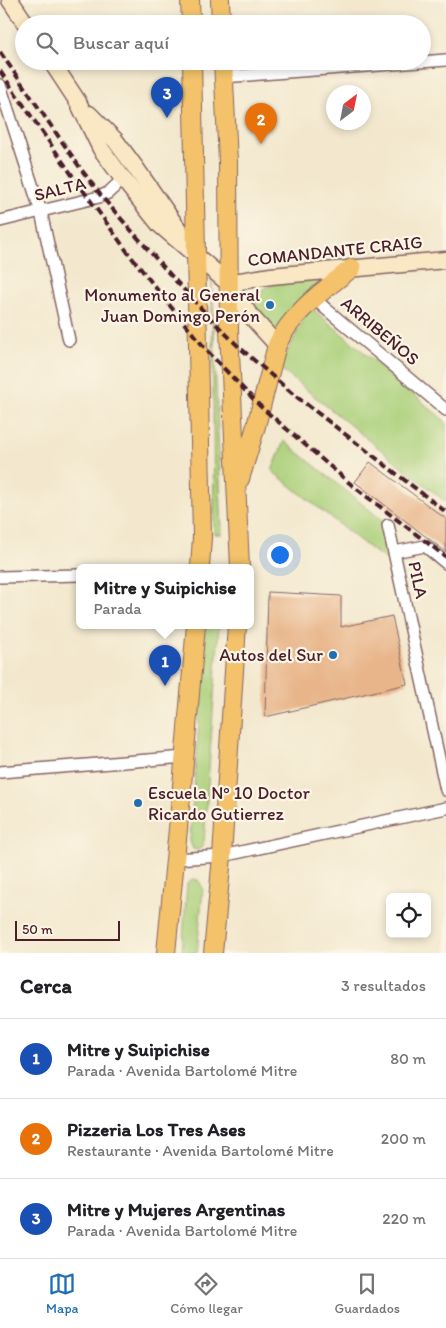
<!DOCTYPE html>
<html lang="es">
<head>
<meta charset="utf-8">
<style>
  body { margin:0; font-family:Itim,sans-serif; background:#f2f2f2; color:#202124 }
  .controls { position:absolute; right:15px; bottom:15px; display:grid; overflow:hidden; border-radius:8px; box-shadow:0 2px 8px #0003 }
  .controls button { width:45px; height:45px; display:grid; place-items:center; padding:0; border:0; border-bottom:1px solid #e0e0e0; background:#fff; color:#202124; font:25px sans-serif }
  .compass { position:absolute; left:326px; top:85px; width:45px; height:45px; border-radius:50%; background:#fff; box-shadow:0 2px 8px #0003; rotate:32deg }
  .scale { position:absolute; left:15px; bottom:12px; width:105px; box-sizing:border-box; padding-left:5px; border:2px solid #4a1f2b; border-top:0; font-size:14px; line-height:18px; white-space:nowrap; color:#4a1f2b; -webkit-text-stroke:4px #fcf5e5; paint-order:stroke }
  .you { position:absolute; left:279px; top:554px; width:18px; height:18px; margin:-12px; border:4px solid #fff; border-radius:50%; background:#1a73e8; box-shadow:0 0 0 8px #1a73e833 }
  .badge { display:grid; place-items:center; width:32px; height:32px; border-radius:50%; background:#1f6fb2; color:#fff; font-size:16px; font-weight:700 }
  .pin { position:absolute; translate:-50% -41px; filter:drop-shadow(0 1px 2px #0008) }
  .pin::after { content:''; position:absolute; top:26px; width:18px; height:15px; background:inherit; clip-path:polygon(0 0,100% 0,50% 100%) }
  .popup { position:absolute; left:76px; top:564px; width:178px; height:65px; box-sizing:border-box; display:grid; place-content:center; border-radius:8px; background:#fff; filter:drop-shadow(0 1px 4px #0005); font-size:16px; white-space:nowrap; color:#757577 }
  .popup b { font-size:19px; color:#202124 }
  .popup::after { content:''; position:absolute; left:50%; top:100%; margin-left:-10px; border:10px solid transparent; border-top-color:#fff }
  .list { margin:0; padding:0; list-style:none }
  h2 { display:flex; justify-content:space-between; align-items:center; height:65px; margin:0; padding:0 20px; font-size:21px }
  h2 small { font-size:16px; font-weight:400; color:#757577 }
  .list li { display:grid; grid-template-columns:32px 1fr auto; gap:15px; align-items:center; box-sizing:border-box; height:80px; padding:0 20px; border-top:1px solid #e0e0e0 }
  .list b { display:block; font-size:19px; white-space:nowrap }
  .list p { margin:0; font-size:16px; white-space:nowrap; color:#757577 }
  .list em { font-size:16px; font-style:normal; color:#757577 }
  .icon { flex:none; width:28px; height:28px; fill:none; stroke:currentColor; stroke-width:2; stroke-linecap:round; stroke-linejoin:round }
  .map { position:relative; flex:none; width:446px; height:953px; overflow:hidden }
  .search { position:absolute; background:#fff; box-shadow:0 2px 8px #0003; left:15px; right:15px; top:15px; height:55px; display:flex; align-items:center; gap:12px; box-sizing:border-box; padding:0 18px; border-radius:28px; color:#757577; font-size:19px }
  .sheet { height:305px; background:#fff }
  nav { display:flex; justify-content:space-around; align-items:center; box-sizing:border-box; height:70px; border-top:1px solid #e0e0e0; background:#fff; font-size:14px; color:#757577 }
  nav a { display:grid; justify-items:center; gap:2px }
  nav .on { color:#1f6fb2 }
  .map>svg:first-child { display:block }
</style>
</head>
<body>
<div class="map">
<svg width="446" height="953" viewBox="0 0 446 953">
  <rect width="100%" height="100%" fill="#fcf5e5"/>
  <filter id="ink" filterUnits="userSpaceOnUse"><feTurbulence type="fractalNoise" baseFrequency=".02" numOctaves="2"/><feDisplacementMap in="SourceGraphic" scale="10" xChannelSelector="R" yChannelSelector="G"/><feConvolveMatrix kernelMatrix="1 2 1 2 8 2 1 2 1" color-interpolation-filters="sRGB"/></filter>
  <filter id="wash" filterUnits="userSpaceOnUse"><feTurbulence type="fractalNoise" baseFrequency=".0096" numOctaves="4" result="noise"/><feDisplacementMap in="SourceGraphic" scale="20" xChannelSelector="R" yChannelSelector="G"/><feGaussianBlur stdDeviation="1.12" result="paint"/><feColorMatrix in="noise" values="0 0 0 0 0 0 0 0 0 0 0 0 0 0 0 0 0 1.4 0 .05"/><feComposite in="paint" operator="in"/></filter>
  <g filter="url(#wash)">
    <rect width="100%" height="100%" fill="#f3e8ce"/>
    <!-- green -->
    <g fill="#abd07a" stroke="#7a7852">
      <polygon points="212,280 222,534 214,534"/>
      <path d="M317,280l3,1 -1,3c-18,15 -30,26 -43,46l-28,-32 19,-11 12,-4z"/>
      <polygon points="312,310 315,311 446,422 446,502 283,371 281,365 306,314"/>
      <polygon points="284,441 382,520 390,561 377,554 272,471"/>
      <polygon points="206,625 219,625 204,841 202,847 198,850 193,849 190,841"/>
      <polygon points="192,879 198,880 203,888 197,953 182,953 187,884"/>
    </g>
    <g id="blocks">
      <!-- building -->
      <g fill="#e8b58a">
        <polygon points="370,462 446,519 446,552 355,482"/>
        <polygon points="268,592 341,596 341,627 392,616 407,684 265,717"/>
      </g>
    </g>
  </g>
  <g filter="url(#ink)">
    <use href="#blocks" fill-opacity="0" stroke="#856564" stroke-width="1"/>
    <g fill="none" stroke-linecap="round" stroke-linejoin="round">
      <defs>
        <g id="street">
          <polyline points="223,77 446,60"/>
          <polyline points="0,85 41,212 69,340"/>
          <polyline points="0,221 99,197 108,193 123,179"/>
          <polyline points="314,298 326,309 446,410"/>
          <polyline points="388,525 446,790"/>
          <polyline points="394,552 425,546 446,563"/>
          <polyline points="0,577 80,575"/>
          <polyline points="0,772 185,757"/>
          <polyline points="175,859 222,856 446,808"/>
        </g>
        <g id="secondary">
          <polyline points="10,0 26,24"/>
          <polyline points="51,61 78,102 101,149 123,179 160,225 228,283 249,314 277,345"/>
          <polyline points="89,114 115,140 135,167 185,239"/>
          <polyline points="228,283 271,276 446,260"/>
        </g>
        <g id="primary">
          <polyline points="190,0 191,24"/>
          <polyline points="220,0 221,24"/>
          <polyline points="192,61 202,537 200,567"/>
          <polyline points="223,61 228,162 229,330 240,567"/>
          <path d="M240,479l16,-53 21,-81c15,-33 47,-55 75,-77"/>
          <path d="M166,953c11,-109 21,-219 30,-328"/>
          <polyline points="213,953 222,856 237,625"/>
        </g>
      </defs>
      <!-- street casing -->
      <use href="#street" stroke="#856564" stroke-width="14"/>
      <!-- secondary casing -->
      <use href="#secondary" stroke="#856564" stroke-width="19"/>
      <!-- primary casing -->
      <use href="#primary" stroke="#856564" stroke-width="20"/>
      <!-- street -->
      <use href="#street" stroke="#fff" stroke-width="11"/>
      <!-- secondary -->
      <use href="#secondary" stroke="#fae7c3" stroke-width="16"/>
      <!-- primary -->
      <use href="#primary" stroke="#f3c26a" stroke-width="18"/>
      <!-- rail -->
      <g stroke="#4a1f2b" stroke-width="4" stroke-dasharray="8 4" stroke-linecap="butt">
        <polyline points="0,52 81,169 102,197 174,279 210,318 239,347 293,394 446,512"/>
        <polyline points="0,71 72,175 129,254 179,317 210,354 260,406 353,486 446,557"/>
      </g>
    </g>
  </g>
  <!-- markers -->
  <g fill="#1f6fb2" stroke="#fcf5e5" stroke-width="2">
    <circle cx="270" cy="305" r="5"/>
    <circle cx="333" cy="655" r="5"/>
    <circle cx="138" cy="803" r="5"/>
  </g>
  <g text-anchor="middle" stroke-width="4.5" stroke-linejoin="round" paint-order="stroke">
    <!-- street labels -->
    <g font-size="18" fill="#4a1f2b" stroke="#fcf5e5">
      <text transform="translate(60 189) rotate(-14)" y="6">SALTA</text>
      <text transform="translate(335 251) rotate(-6)" y="6">COMANDANTE CRAIG</text>
      <text transform="translate(380 331) rotate(40)" y="6">ARRIBEÑOS</text>
      <text transform="translate(418 580) rotate(78)" y="6">PILA</text>
    </g>
    <!-- poi labels -->
    <g font-size="18" fill="#4a1f2b" stroke="#fcf5e5" text-anchor="end">
      <text x="260" y="301">Monumento al General<tspan x="260" dy="21">Juan Domingo Perón</tspan></text>
      <text x="323" y="661">Autos del Sur</text>
      <text x="148" y="799" text-anchor="start">Escuela Nº 10 Doctor<tspan x="148" dy="21">Ricardo Gutierrez</tspan></text>
    </g>
  </g>
</svg>
<div class="controls">
<button><svg class="icon" aria-label="locate" viewBox="0 0 24 24"><circle cx="12" cy="12" r="6"/><path d="M12 2v4M12 18v4M2 12h4M18 12h4"/></svg></button>
</div>
<svg class="compass" viewBox="-18 -18 36 36"><path d="M0-13l5 13h-10z" fill="#e53935"/><path d="M0 13l5-13h-10z" fill="#757577"/></svg>
<div class="scale">50 m</div>
<div class="you"></div>
<div class="pin badge" style="left:165px;top:686px;background:#1a4fb4">1</div>
<div class="popup"><b>Mitre y Suipichise</b>Parada</div>
<div class="pin badge" style="left:261px;top:144px;background:#e8710a">2</div>
<div class="pin badge" style="left:167px;top:118px;background:#1a4fb4">3</div>
<div class="search"><svg class="icon" aria-label="search" viewBox="0 0 24 24"><circle cx="10" cy="10" r="6"/><path d="M15 15l6 6"/></svg>Buscar aquí</div>
</div>
<section class="sheet">
<h2>Cerca<small>3 resultados</small></h2>
<ul class="list">
<li><span class="badge" style="background:#1a4fb4">1</span><div><b>Mitre y Suipichise</b><p>Parada · Avenida Bartolomé Mitre</p></div><em>80 m</em></li>
<li><span class="badge" style="background:#e8710a">2</span><div><b>Pizzeria Los Tres Ases</b><p>Restaurante · Avenida Bartolomé Mitre</p></div><em>200 m</em></li>
<li><span class="badge" style="background:#1a4fb4">3</span><div><b>Mitre y Mujeres Argentinas</b><p>Parada · Avenida Bartolomé Mitre</p></div><em>220 m</em></li>
</ul>
</section>
<nav>
<a class="on"><svg class="icon" aria-label="map" viewBox="0 0 24 24"><path d="M3 6l6-2 6 2 6-2v14l-6 2-6-2-6 2zM9 4v14M15 6v14"/></svg>Mapa</a>
<a><svg class="icon" aria-label="directions" viewBox="0 0 24 24"><path d="M12 3l9 9-9 9-9-9zM9 14v-3h6M13 9l2 2-2 2"/></svg>Cómo llegar</a>
<a><svg class="icon" aria-label="saved" viewBox="0 0 24 24"><path d="M7 4h10v16l-5-4-5 4z"/></svg>Guardados</a>
</nav>
</body>
</html>
